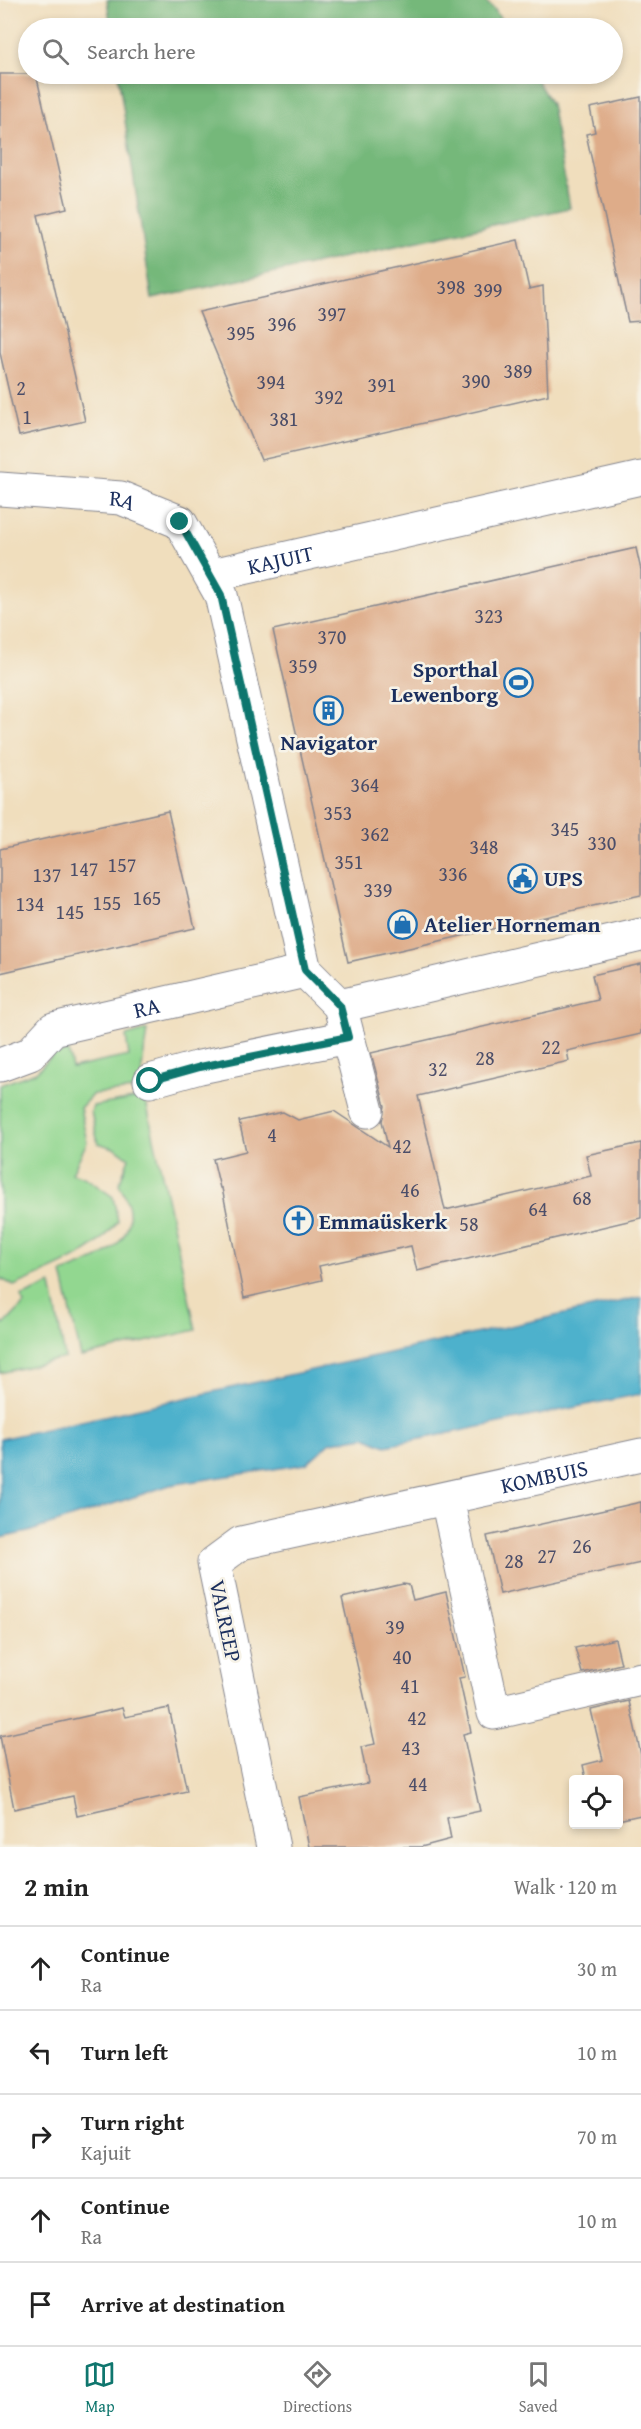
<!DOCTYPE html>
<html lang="en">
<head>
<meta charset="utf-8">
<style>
  body { margin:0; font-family:"Gentium Book Plus",serif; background:#f2f2f2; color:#222 }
  .controls { position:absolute; right:18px; bottom:18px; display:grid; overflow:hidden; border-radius:6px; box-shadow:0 3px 9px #0003 }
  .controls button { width:54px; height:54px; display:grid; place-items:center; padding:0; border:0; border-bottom:2px solid #e0e0e0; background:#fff; color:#222; font:30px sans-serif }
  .stop { position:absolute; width:18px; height:18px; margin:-14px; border:4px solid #0f766e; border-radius:50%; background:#fff }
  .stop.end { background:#0f766e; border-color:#fff; box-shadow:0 2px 6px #0008 }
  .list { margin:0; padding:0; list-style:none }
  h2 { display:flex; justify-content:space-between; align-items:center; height:78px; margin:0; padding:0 24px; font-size:26px }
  h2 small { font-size:20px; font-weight:400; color:#767676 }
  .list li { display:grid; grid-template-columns:39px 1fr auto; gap:18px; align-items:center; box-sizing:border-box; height:84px; padding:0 24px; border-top:2px solid #e0e0e0 }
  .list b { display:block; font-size:22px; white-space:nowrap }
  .list p { margin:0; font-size:20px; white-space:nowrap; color:#767676 }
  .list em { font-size:20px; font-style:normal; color:#767676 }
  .icon { flex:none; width:33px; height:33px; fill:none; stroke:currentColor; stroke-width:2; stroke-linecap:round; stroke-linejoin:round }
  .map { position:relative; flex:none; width:641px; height:1847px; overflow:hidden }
  .search { position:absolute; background:#fff; box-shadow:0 3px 9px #0003; left:18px; right:18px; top:18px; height:66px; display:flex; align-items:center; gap:15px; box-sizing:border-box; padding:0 21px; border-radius:33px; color:#767676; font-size:22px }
  .sheet { height:498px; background:#fff }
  nav { display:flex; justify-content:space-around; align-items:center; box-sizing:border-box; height:84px; border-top:2px solid #e0e0e0; background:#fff; font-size:16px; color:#767676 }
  nav a { display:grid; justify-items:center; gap:3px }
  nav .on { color:#0f766e }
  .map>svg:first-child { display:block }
</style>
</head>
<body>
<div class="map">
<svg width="641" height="1847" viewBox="0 0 641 1847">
  <rect width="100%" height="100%" fill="#f7f3e8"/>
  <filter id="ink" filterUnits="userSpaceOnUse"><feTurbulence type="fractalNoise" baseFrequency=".0167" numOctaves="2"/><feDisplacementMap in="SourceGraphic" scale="12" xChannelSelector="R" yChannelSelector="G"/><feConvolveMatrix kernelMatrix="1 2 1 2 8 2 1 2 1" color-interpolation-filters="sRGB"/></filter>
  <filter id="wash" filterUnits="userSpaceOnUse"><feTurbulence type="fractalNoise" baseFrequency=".008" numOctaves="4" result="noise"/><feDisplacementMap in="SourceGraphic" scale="24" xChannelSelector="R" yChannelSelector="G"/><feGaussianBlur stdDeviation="1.35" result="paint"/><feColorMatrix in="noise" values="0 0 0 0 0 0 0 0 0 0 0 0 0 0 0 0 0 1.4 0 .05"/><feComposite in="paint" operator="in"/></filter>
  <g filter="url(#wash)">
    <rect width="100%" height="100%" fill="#f0debd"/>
    <!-- green -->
    <g fill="#92d790" stroke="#568377" stroke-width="1.5">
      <path d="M147,1030l-5,38 3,21 -52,5 -13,14 7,34 -15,31 14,5 27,19 5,24c-23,35 -67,48 -104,65l-14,-8v-193l36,-13 18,-18 14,-3 4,17 57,-12 -3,-20z"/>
      <path d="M145,1097l51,233 -115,27 -19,-84c29,-11 71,-24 67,-62 0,-9 -6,-18 -10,-27l10,-26 -12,-9 -19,-6 -7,-31 2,-6z"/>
      <polygon points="51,1284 65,1358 0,1373 0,1323 5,1324 24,1304 21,1297"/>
    </g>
    <!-- forest -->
    <g fill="#75b87a" stroke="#48746c" stroke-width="1.5">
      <polygon points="107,0 484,0 495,10 506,28 111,28"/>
      <polygon points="118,74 533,74 551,104 570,208 152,299"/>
    </g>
    <!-- water -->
    <polygon fill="#4db1cc" stroke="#347095" stroke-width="1.5" points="641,1297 641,1394 386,1446 365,1437 331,1442 306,1464 170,1485 28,1532 0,1538 0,1439"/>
    <g id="blocks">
      <!-- building -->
      <g fill="#deac89">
        <polygon points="0,74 36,74 67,208 38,215 85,421 19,436 0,353"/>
        <polygon points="641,97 641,321 628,322 586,134 595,132 590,108"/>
        <polygon points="518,240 529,289 543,286 548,395 261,460 199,312"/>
        <polygon points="636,548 641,570 641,895 348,962 273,630"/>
        <polygon points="168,811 195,928 0,973 0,849"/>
        <polygon points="641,964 641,1034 567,1051 569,1061 418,1096 445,1210 591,1176 586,1155 641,1143 641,1218 417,1271 411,1246 319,1266 322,1280 244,1298 222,1188 220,1188 213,1159 246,1151 239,1121 283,1112 298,1120 334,1111 388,1147 382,1121 385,1106 371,1053 598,1000 592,975"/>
        <polygon points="641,1502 641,1563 500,1594 487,1536"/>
        <polygon points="403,1584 409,1585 413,1600 446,1592 465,1677 459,1678 471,1732 463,1734 480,1811 447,1818 451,1839 421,1847 309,1847 299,1797 368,1783 361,1747 375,1744 342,1598"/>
        <polygon points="615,1639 621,1664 582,1673 575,1648"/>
        <polygon points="629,1701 641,1755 641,1815 618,1820 618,1779 586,1779 583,1765 603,1760 591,1710"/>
        <polygon points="122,1708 125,1717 169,1708 187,1791 77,1816 73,1796 14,1809 0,1736"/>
      </g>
    </g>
  </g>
  <g filter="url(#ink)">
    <use href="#blocks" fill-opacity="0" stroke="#86868e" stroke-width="1.5"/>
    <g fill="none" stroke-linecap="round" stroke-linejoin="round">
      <defs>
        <g id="minor">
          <path id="s1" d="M0,489l121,9 59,24 41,73 84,376"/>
          <path id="s2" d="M212,575l429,-97"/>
          <polyline points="305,971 340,1006 367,1111"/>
          <polyline points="340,1006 641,935"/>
          <path id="s3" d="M0,1065l30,-11 23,-25 252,-58"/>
          <polyline points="150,1081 200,1067 348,1037"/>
          <polyline points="447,1499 494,1713 641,1679"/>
          <path id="s4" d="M273,1847l-59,-284 27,-20 400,-88"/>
        </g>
      </defs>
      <!-- minor casing -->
      <use href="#minor" stroke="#86868e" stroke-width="35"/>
      <!-- minor -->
      <use href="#minor" stroke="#fff" stroke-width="33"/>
    </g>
  </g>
  <g fill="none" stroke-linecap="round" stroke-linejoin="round" filter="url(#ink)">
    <!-- route -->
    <polyline stroke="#0f766e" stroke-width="8" points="150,1081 200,1067 348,1037 340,1006 305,970 221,595 180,522"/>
  </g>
  <!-- icons -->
  <defs>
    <symbol id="stadium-ring" viewBox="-11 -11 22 22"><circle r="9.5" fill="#f7f3e8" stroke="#1f6fb2" stroke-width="1.5"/><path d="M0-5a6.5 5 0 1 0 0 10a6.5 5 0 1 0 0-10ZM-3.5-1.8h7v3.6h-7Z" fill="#1f6fb2"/></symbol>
    <symbol id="building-ring" viewBox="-11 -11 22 22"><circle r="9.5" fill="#f7f3e8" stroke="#1f6fb2" stroke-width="1.5"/><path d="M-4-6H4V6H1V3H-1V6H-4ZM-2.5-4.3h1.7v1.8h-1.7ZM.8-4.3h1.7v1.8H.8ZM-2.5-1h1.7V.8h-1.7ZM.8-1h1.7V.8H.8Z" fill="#1f6fb2"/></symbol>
    <symbol id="civic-ring" viewBox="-11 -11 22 22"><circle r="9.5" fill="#f7f3e8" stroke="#1f6fb2" stroke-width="1.5"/><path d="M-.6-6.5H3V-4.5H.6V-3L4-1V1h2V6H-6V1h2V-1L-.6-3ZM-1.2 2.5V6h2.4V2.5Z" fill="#1f6fb2"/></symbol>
    <symbol id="shop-ring" viewBox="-11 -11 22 22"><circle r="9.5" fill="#f7f3e8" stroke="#1f6fb2" stroke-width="1.5"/><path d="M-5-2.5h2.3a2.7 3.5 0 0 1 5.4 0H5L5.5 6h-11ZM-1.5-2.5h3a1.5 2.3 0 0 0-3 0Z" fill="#1f6fb2"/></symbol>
    <symbol id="church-ring" viewBox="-11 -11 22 22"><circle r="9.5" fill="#f7f3e8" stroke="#1f6fb2" stroke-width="1.5"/><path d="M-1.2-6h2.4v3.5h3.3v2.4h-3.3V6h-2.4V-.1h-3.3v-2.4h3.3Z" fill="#1f6fb2"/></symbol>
  </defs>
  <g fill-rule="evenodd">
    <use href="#stadium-ring" x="502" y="666" width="33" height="33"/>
    <use href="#building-ring" x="312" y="694" width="33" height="33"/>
    <use href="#civic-ring" x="506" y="862" width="33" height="33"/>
    <use href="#shop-ring" x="386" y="908" width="33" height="33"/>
    <use href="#church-ring" x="282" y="1204" width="33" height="33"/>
  </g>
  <g text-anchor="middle" stroke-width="5" stroke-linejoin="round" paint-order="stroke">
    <!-- number labels -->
    <g font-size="20" fill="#4c4e69">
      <text x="451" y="294">398</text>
      <text x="488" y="297">399</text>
      <text x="332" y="321">397</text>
      <text x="282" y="331">396</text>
      <text x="241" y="340">395</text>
      <text x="518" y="378">389</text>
      <text x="476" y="388">390</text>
      <text x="271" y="389">394</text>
      <text x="382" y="392">391</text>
      <text x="21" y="395">2</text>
      <text x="329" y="404">392</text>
      <text x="27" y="424">1</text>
      <text x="284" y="426">381</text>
      <text x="489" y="623">323</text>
      <text x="332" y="644">370</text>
      <text x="303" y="673">359</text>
      <text x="365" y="792">364</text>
      <text x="338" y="820">353</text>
      <text x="565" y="836">345</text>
      <text x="375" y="841">362</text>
      <text x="602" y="850">330</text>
      <text x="484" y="854">348</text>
      <text x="349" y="869">351</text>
      <text x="122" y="872">157</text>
      <text x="84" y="876">147</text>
      <text x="453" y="881">336</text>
      <text x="47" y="882">137</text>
      <text x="378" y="897">339</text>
      <text x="147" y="905">165</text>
      <text x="107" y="910">155</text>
      <text x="30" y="911">134</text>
      <text x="70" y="919">145</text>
      <text x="551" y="1054">22</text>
      <text x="485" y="1065">28</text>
      <text x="438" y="1076">32</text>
      <text x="272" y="1142">4</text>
      <text x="402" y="1153">42</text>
      <text x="410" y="1197">46</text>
      <text x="582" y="1205">68</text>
      <text x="538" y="1216">64</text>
      <text x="469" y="1231">58</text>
      <text x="582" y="1553">26</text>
      <text x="547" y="1563">27</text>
      <text x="514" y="1568">28</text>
      <text x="395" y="1634">39</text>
      <text x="402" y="1664">40</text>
      <text x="410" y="1693">41</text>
      <text x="417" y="1725">42</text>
      <text x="411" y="1755">43</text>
      <text x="418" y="1791">44</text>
    </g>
    <!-- street labels -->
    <g font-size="22" fill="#1b2f5e" stroke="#f7f3e8">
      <text dy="8" stroke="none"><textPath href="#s1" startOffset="123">RA</textPath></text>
      <text dy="8" stroke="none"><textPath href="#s2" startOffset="70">KAJUIT</textPath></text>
      <text dy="8" stroke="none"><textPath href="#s3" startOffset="162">RA</textPath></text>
      <text dy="8" stroke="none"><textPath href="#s4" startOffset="634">KOMBUIS</textPath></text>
      <text transform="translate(226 1621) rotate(78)" y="8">VALREEP</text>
    </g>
    <!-- poi labels -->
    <g font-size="22" font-weight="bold" fill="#1b2f5e" stroke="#f7f3e8" text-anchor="start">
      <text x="498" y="677" text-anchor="end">Sporthal<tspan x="498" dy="25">Lewenborg</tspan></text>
      <text x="329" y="750" text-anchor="middle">Navigator</text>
      <text x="544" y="886">UPS</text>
      <text x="424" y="932">Atelier Horneman</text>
      <text x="319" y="1229">Emmaüskerk</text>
    </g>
  </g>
</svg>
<div class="controls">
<button><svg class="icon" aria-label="locate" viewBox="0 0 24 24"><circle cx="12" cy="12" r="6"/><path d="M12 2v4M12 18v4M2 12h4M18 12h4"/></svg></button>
</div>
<div class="stop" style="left:150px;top:1081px"></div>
<div class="stop end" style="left:180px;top:522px"></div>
<div class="search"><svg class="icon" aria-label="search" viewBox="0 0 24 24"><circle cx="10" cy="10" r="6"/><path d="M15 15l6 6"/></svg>Search here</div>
</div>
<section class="sheet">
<h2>2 min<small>Walk · 120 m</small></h2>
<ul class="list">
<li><svg class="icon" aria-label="ahead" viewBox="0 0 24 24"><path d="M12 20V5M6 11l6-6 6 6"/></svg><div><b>Continue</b><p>Ra</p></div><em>30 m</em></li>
<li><svg class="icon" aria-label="left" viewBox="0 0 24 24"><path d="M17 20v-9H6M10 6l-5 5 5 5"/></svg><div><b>Turn left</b></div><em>10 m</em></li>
<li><svg class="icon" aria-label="right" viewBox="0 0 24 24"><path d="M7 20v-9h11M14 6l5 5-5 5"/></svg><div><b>Turn right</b><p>Kajuit</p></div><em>70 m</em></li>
<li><svg class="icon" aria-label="ahead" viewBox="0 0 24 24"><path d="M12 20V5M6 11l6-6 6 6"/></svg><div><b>Continue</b><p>Ra</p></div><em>10 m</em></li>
<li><svg class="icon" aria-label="arrive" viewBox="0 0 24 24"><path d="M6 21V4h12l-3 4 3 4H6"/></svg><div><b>Arrive at destination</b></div></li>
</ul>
</section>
<nav>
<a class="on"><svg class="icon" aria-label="map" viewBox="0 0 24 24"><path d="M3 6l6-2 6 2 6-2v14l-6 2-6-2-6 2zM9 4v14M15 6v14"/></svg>Map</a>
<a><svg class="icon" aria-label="directions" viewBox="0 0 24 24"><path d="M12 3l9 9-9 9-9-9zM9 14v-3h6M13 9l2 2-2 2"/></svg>Directions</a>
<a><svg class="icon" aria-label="saved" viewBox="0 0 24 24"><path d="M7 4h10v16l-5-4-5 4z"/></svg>Saved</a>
</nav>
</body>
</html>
